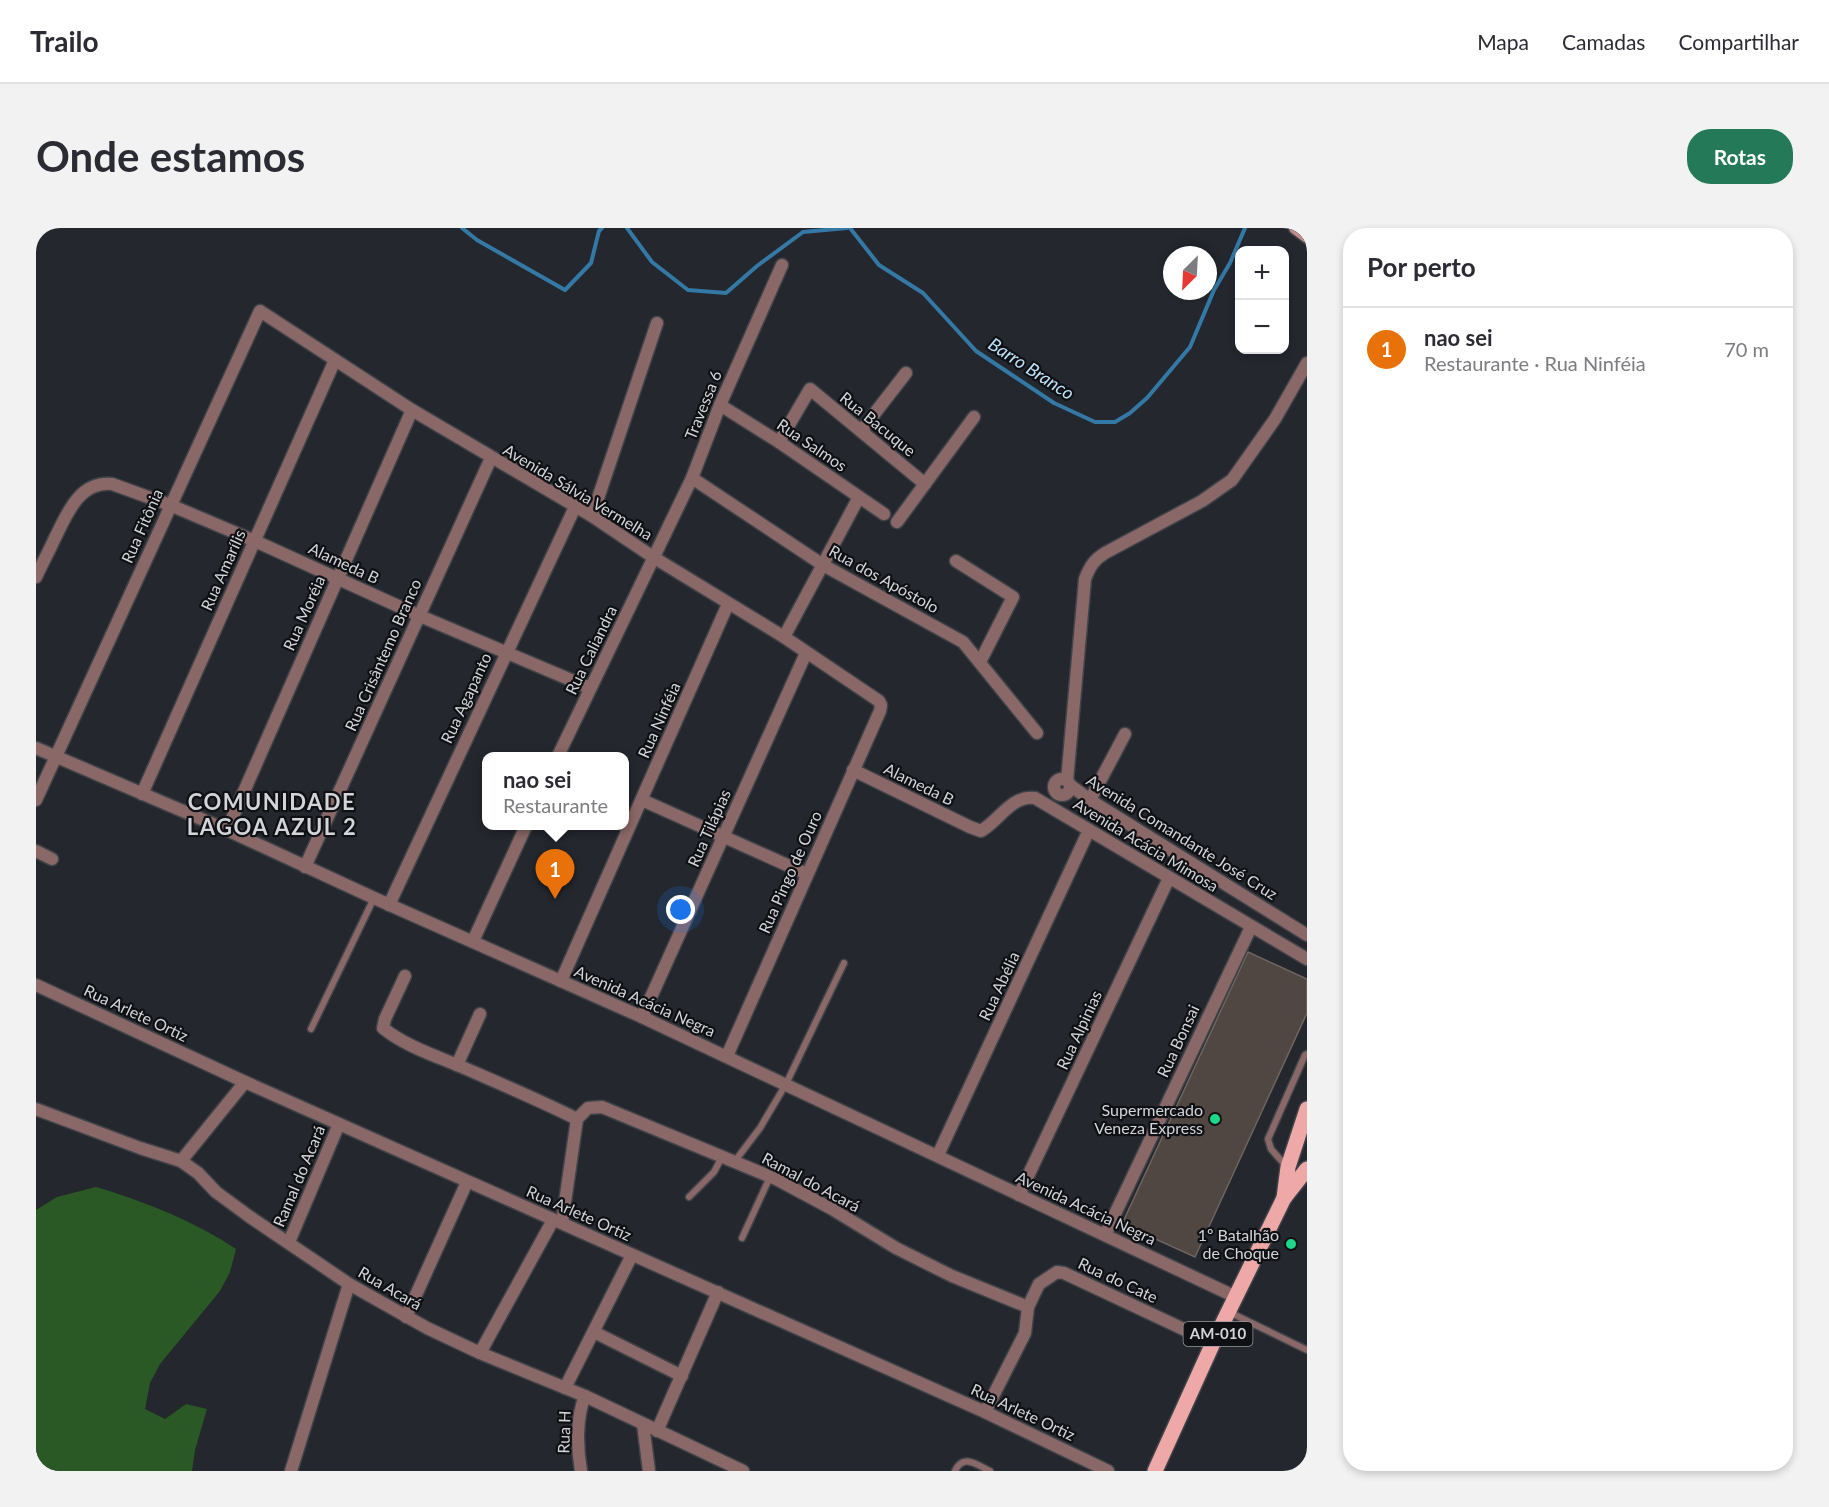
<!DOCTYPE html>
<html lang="pt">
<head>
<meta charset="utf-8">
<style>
  body { margin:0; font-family:Lato,sans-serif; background:#f2f2f3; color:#2b2b33 }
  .controls { position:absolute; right:18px; top:18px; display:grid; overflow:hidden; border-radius:12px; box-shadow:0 3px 9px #0003 }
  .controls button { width:54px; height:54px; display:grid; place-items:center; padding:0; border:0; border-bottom:2px solid #e1e1e2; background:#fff; color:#2b2b33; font:30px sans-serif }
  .compass { position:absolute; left:1127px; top:18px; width:54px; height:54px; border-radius:50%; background:#fff; box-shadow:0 3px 9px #0003; rotate:204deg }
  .you { position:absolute; left:645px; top:682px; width:21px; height:21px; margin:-15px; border:4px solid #fff; border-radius:50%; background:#1a73e8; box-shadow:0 0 0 9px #1a73e833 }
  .badge { display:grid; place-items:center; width:39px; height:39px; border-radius:50%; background:#247959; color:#fff; font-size:20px; font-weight:700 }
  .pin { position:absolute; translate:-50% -50px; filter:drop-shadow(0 2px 3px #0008) }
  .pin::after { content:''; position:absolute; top:32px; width:21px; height:18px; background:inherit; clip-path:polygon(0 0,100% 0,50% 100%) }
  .popup { position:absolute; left:446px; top:524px; width:147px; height:78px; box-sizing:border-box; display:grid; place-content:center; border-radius:12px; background:#fff; filter:drop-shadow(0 2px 4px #0005); font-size:20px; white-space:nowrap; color:#7c7c81 }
  .popup b { font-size:22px; color:#2b2b33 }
  .popup::after { content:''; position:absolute; left:50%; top:100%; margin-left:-12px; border:12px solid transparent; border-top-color:#fff }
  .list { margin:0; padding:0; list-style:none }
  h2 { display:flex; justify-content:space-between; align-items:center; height:78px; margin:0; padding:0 24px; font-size:26px }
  h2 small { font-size:20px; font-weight:400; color:#7c7c81 }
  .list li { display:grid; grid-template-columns:39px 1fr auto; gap:18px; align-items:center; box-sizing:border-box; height:84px; padding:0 24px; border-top:2px solid #e1e1e2 }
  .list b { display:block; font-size:22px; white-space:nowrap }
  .list p { margin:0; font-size:20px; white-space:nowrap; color:#7c7c81 }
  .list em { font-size:20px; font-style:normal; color:#7c7c81 }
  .map { position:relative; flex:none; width:1271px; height:1243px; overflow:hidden; border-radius:24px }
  header { display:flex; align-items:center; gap:36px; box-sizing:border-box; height:84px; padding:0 30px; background:#fff; border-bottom:2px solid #e1e1e2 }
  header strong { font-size:28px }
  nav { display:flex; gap:33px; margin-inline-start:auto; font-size:21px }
  .intro { display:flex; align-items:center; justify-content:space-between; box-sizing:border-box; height:144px; padding:0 36px }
  h1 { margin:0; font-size:42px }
  .button { padding:15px 27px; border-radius:24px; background:#247959; color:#fff; font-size:21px; font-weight:700 }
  main { display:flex; gap:36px; padding:0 36px }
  aside { flex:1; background:#fff; border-radius:24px; box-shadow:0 3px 9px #0003 }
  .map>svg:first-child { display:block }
</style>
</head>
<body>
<header>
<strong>Trailo</strong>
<nav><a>Mapa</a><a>Camadas</a><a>Compartilhar</a></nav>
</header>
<div class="intro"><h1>Onde estamos</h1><a class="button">Rotas</a></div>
<main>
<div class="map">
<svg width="1271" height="1243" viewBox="0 0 1271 1243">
  <rect width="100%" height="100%" fill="#24272e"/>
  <!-- forest -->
  <path fill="#2a5925" d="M60,959c48,14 98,34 140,62l-6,23 -10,19 -60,73 -10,19 -5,26 20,10 21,-15 21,5 -12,41 -3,21h-156v-261l21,-13z"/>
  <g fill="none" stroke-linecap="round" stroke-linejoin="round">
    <!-- stream -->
    <g stroke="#3479a5" stroke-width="4">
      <polyline points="426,0 441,12 529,62 555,35 563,3 566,0"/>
      <polyline points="591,0 616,34 652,62 690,65 721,38 767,4 811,0"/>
      <polyline points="814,0 843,37 887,65 940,123 1018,175 1059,194 1079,194 1094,185 1111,170 1154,119 1178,62 1194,35 1209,0"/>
    </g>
  </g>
  <!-- building -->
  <polygon fill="#504742" stroke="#6d655f" stroke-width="1.5" points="1212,724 1271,751 1271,785 1159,1029 1086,996"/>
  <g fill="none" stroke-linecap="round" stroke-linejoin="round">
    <defs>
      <g id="lane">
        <polyline points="275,801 338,670"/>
        <polyline points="699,933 724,900 750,856 808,735"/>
        <polyline points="1251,939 1235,921 1232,911 1269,827 1271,826"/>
        <polyline points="653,969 678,944 686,929"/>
        <polyline points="706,1010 734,949"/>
        <polyline points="1193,1084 1271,1122"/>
        <path d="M919,1243c8,-18 22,-6 35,0"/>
      </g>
      <g id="street">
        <polyline points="684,177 743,214 848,286"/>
        <polyline points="825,203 870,145"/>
        <polyline points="743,214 774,161 889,256"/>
        <polyline points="656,250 787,337 927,414 1001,505"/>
        <polyline points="556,288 621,95"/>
        <polyline points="861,294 938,189"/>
        <polyline points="920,333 977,369 944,434"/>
        <path d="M0,349c6,-13 13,-26 19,-39 12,-24 24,-57 57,-54l58,21 85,36 165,75 170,72"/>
        <polyline points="748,409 823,269"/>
        <polyline points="0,520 191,602 338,670 606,789 1200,1069"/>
        <polyline points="522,528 656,250 684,177 746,37"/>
        <path d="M817,542l117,57 11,4c19,-11 30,-36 54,-33l272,161"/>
        <circle cx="1026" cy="559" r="8"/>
        <path d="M1031,553l18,-202c5,-13 9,-19 20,-26l97,-52 30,-21 43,-61 32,-56"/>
        <polyline points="1034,557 1054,572 1271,707"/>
        <polyline points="106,566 299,132"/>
        <polyline points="0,572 224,83 376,182 556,288 617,329 748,409 843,473 845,477 844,483 691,828"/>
        <polyline points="606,572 771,646"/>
        <polyline points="1054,572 1089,506"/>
        <polyline points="191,602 376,182"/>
        <polyline points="0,623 16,631"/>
        <polyline points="269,639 455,230"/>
        <polyline points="353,677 539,279"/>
        <polyline points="437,713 490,598"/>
        <path d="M369,748l-20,43 -2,9c22,18 53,28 79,39 39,17 77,33 115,52"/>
        <polyline points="525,753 692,376"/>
        <polyline points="0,757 209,854 949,1184 1072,1243"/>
        <polyline points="606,789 770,425"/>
        <polyline points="421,837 444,786"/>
        <polyline points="0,881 104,920 145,933 162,945 180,964 214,989 313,1056 391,1100 444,1125 549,1168 707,1243"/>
        <polyline points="902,927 1053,602"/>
        <polyline points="145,933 209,854"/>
        <polyline points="983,967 1133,650"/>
        <polyline points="526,995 541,891 552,880 566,879 740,951 796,981 860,1020 916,1048 992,1079"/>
        <polyline points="1069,1007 1215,699"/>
        <polyline points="253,1014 303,896"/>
        <polyline points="370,1089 431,954"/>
        <polyline points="558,1104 646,1148"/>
        <polyline points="444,1125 517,992"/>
        <polyline points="529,1160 596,1027"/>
        <polyline points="949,1184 989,1105 992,1079 1003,1056 1021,1044 1028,1045 1177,1115"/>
        <polyline points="607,1196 613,1243"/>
        <polyline points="621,1203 682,1064"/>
        <polyline points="255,1243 313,1056"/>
        <path d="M545,1243c-4,-23 -5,-53 4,-75"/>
      </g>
      <polyline id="secondary" points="1259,0 1271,9"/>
      <g id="primary">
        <polyline points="1248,970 1252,939 1271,881"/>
        <polyline points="1119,1243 1177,1115 1248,970 1271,941"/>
      </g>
    </defs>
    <!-- lane casing -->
    <use href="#lane" stroke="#404349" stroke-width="9"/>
    <!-- street casing -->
    <use href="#street" stroke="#404349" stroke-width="15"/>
    <!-- secondary casing -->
    <use href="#secondary" stroke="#404349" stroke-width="15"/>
    <!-- primary casing -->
    <use href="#primary" stroke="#404349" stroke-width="18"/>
    <!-- lane -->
    <use href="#lane" stroke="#8a6867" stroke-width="6"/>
    <!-- street -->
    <use href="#street" stroke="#8a6867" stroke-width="12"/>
    <!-- secondary -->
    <use href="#secondary" stroke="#c28c8b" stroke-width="12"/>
    <!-- primary -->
    <use href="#primary" stroke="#eea8a7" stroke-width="15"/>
  </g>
  <!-- markers -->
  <g fill="#1bd988" stroke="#0f1013" stroke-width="2">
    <circle cx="1179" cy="891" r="6"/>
    <circle cx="1255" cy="1016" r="6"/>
  </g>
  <g text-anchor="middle" stroke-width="4.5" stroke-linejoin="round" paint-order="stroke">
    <!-- shield labels -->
    <rect fill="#0f1013" stroke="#98999e" stroke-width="1.5" x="1147.5" y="1094" width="69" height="24" rx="4.5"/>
    <g font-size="15" font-weight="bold" fill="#d2d4d9">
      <text x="1182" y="1111">AM-010</text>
    </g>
    <!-- street labels -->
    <g font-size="16" fill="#d2d4d9" stroke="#0f1013">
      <text transform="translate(667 177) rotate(-68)" y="6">Travessa 6</text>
      <text transform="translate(842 196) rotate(39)" y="6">Rua Bacuque</text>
      <text transform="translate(776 217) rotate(34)" y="6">Rua Salmos</text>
      <text transform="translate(542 264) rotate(31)" y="6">Avenida Sálvia Vermelha</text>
      <text transform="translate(106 298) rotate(-66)" y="6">Rua Fitônia</text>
      <text transform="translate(308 335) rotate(25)" y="6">Alameda B</text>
      <text transform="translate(187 342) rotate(-66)" y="6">Rua Amarílis</text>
      <text transform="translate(848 351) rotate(29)" y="6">Rua dos Apóstolo</text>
      <text transform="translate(268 385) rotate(-66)" y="6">Rua Moréia</text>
      <text transform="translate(555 422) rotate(-64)" y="6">Rua Caliandra</text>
      <text transform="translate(347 427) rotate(-66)" y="6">Rua Crisântemo Branco</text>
      <text transform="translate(430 470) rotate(-65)" y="6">Rua Agapanto</text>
      <text transform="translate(623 492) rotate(-66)" y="6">Rua Ninféia</text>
      <text transform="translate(883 556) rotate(26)" y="6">Alameda B</text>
      <text transform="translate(673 600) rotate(-66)" y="6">Rua Tilápias</text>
      <text transform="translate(1146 609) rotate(32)" y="6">Avenida Comandante José Cruz</text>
      <text transform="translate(1110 617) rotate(31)" y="6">Avenida Acácia Mimosa</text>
      <text transform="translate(754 644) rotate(-66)" y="6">Rua Pingo de Ouro</text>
      <text transform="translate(963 758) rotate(-65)" y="6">Rua Abélia</text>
      <text transform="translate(609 773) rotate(24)" y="6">Avenida Acácia Negra</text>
      <text transform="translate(100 785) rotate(25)" y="6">Rua Arlete Ortiz</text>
      <text transform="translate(1043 802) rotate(-65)" y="6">Rua Alpinias</text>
      <text transform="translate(1142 813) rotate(-65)" y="6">Rua Bonsai</text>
      <text transform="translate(263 948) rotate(-67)" y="6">Ramal do Acará</text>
      <text transform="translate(775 954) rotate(28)" y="6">Ramal do Acará</text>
      <text transform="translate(1050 980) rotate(25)" y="6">Avenida Acácia Negra</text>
      <text transform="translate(543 985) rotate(24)" y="6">Rua Arlete Ortiz</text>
      <text transform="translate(1082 1052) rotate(25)" y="6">Rua do Cate</text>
      <text transform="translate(354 1060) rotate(30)" y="6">Rua Acará</text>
      <text transform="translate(987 1184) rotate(25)" y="6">Rua Arlete Ortiz</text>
      <text transform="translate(528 1204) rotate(-88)" y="6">Rua H</text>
    </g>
    <!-- poi labels -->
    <g font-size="16" fill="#d2d4d9" stroke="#0f1013" text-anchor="end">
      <text x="1167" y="888">Supermercado<tspan x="1167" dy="18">Veneza Express</tspan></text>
      <text x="1243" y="1013">1º Batalhão<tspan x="1243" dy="18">de Choque</tspan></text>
    </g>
    <!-- water labels -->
    <g font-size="18" font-style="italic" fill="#bee1fa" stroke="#0f1013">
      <text transform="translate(995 141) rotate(33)" y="6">Barro Branco</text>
    </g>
    <!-- district labels -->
    <g font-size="22" font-weight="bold" letter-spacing="1.5" fill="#d2d4d9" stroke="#0f1013">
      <text x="236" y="582">COMUNIDADE<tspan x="236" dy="25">LAGOA AZUL 2</tspan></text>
    </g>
  </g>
</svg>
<div class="controls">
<button>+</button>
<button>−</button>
</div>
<svg class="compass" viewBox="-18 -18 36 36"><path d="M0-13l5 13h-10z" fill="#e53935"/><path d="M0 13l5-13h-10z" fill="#7c7c81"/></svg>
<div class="you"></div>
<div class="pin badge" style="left:519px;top:671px;background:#e8710a">1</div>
<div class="popup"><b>nao sei</b>Restaurante</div>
</div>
<aside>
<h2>Por perto<small></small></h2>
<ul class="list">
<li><span class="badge" style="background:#e8710a">1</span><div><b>nao sei</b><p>Restaurante · Rua Ninféia</p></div><em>70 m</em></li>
</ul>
</aside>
</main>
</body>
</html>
